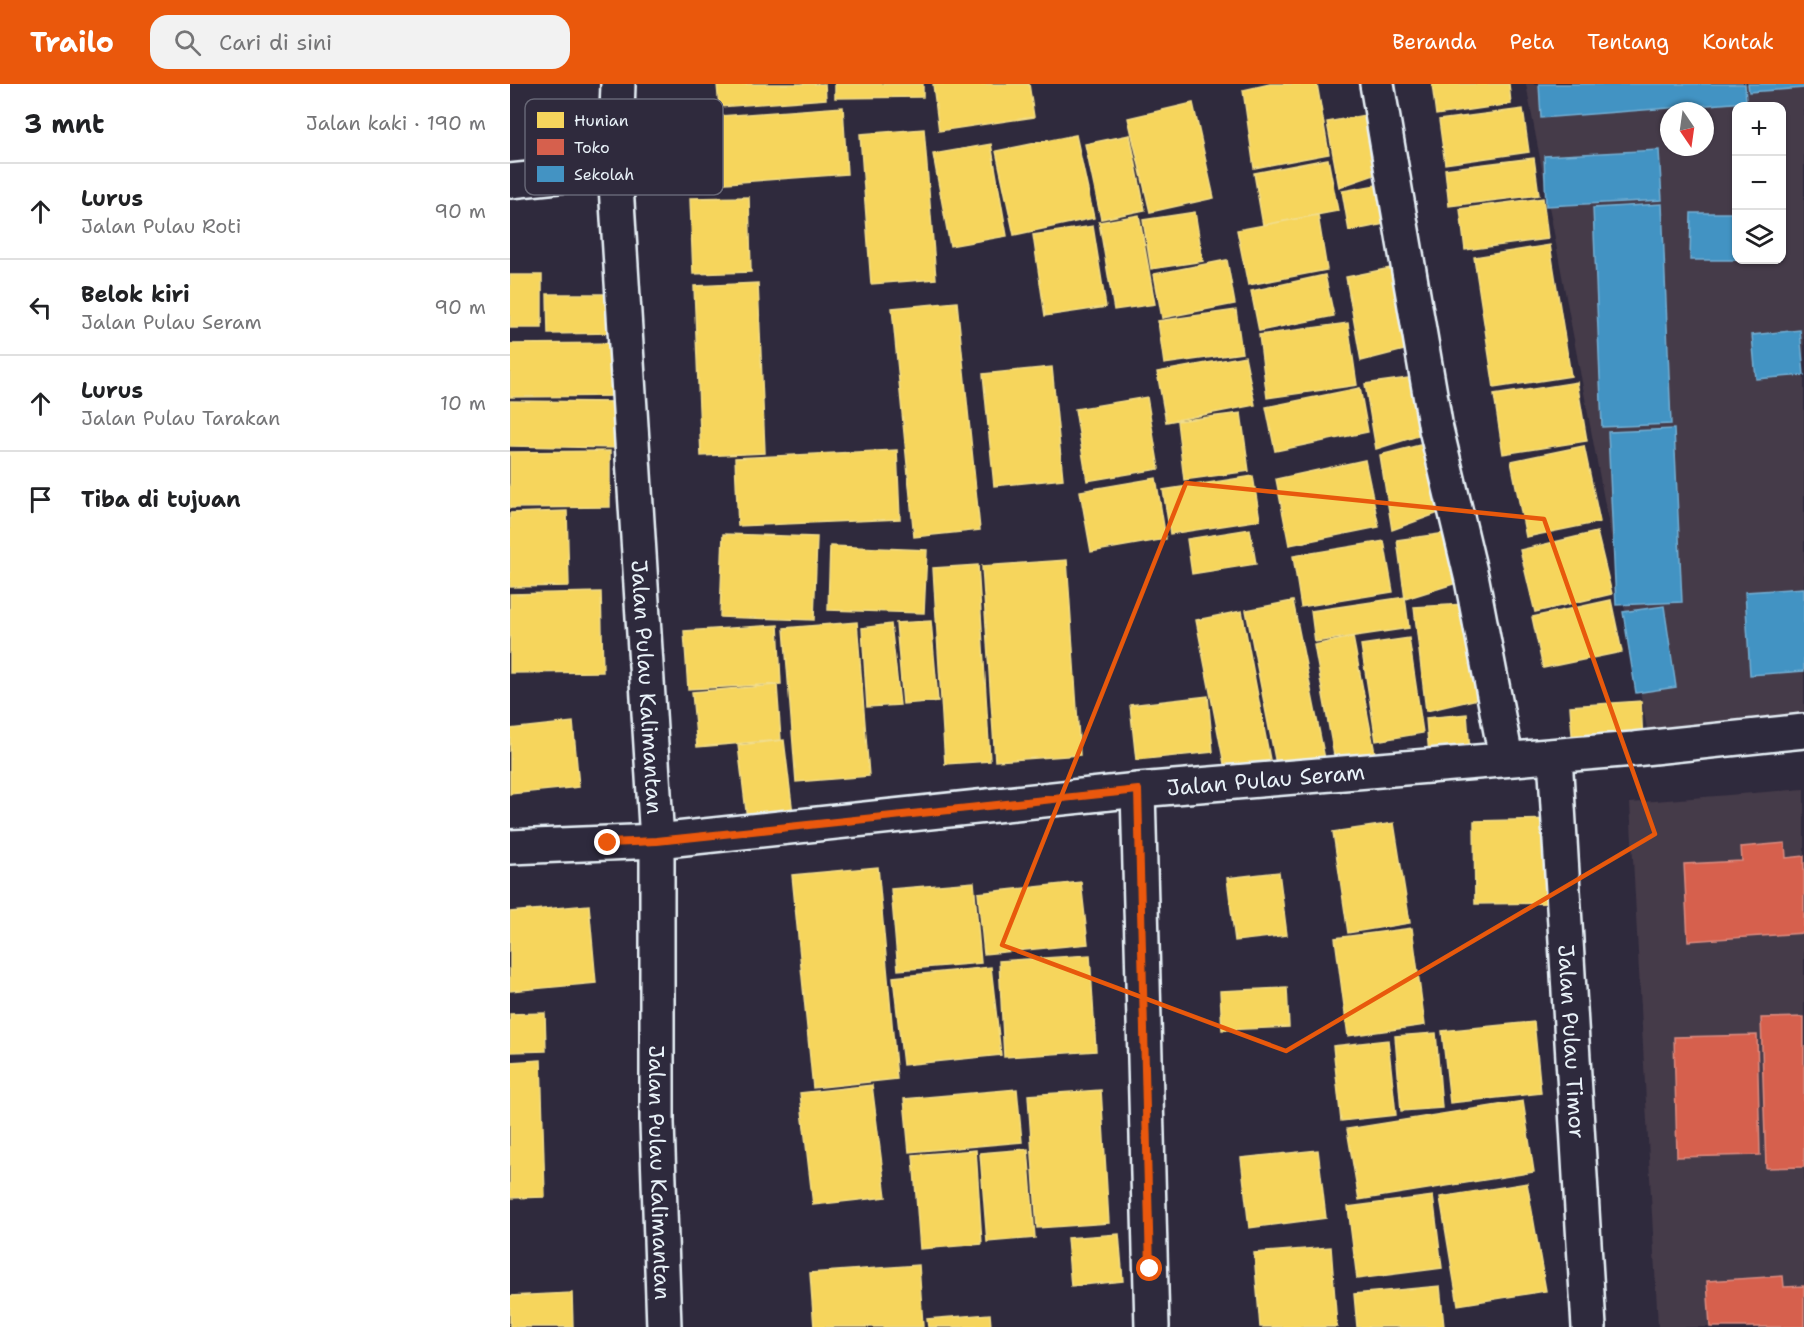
<!DOCTYPE html>
<html lang="id">
<head>
<meta charset="utf-8">
<style>
  body { margin:0; font-family:"Shantell Sans",sans-serif; background:#f2f2f2; color:#202124 }
  .controls { position:absolute; right:18px; top:18px; display:grid; overflow:hidden; border-radius:12px; box-shadow:0 2px 4px #0004 }
  .controls button { width:54px; height:54px; display:grid; place-items:center; padding:0; border:0; border-bottom:2px solid #e0e0e0; background:#fff; color:#202124; font:30px sans-serif }
  .compass { position:absolute; left:1150px; top:18px; width:54px; height:54px; border-radius:50%; background:#fff; box-shadow:0 2px 4px #0004; rotate:167deg }
  .stop { position:absolute; width:18px; height:18px; margin:-14px; border:4px solid #ea580c; border-radius:50%; background:#fff }
  .stop.end { background:#ea580c; border-color:#fff; box-shadow:0 2px 6px #0008 }
  .list { margin:0; padding:0; list-style:none }
  h2 { display:flex; justify-content:space-between; align-items:center; height:78px; margin:0; padding:0 24px; font-size:26px }
  h2 small { font-size:20px; font-weight:400; color:#757577 }
  .list li { display:grid; grid-template-columns:39px 1fr auto; gap:18px; align-items:center; box-sizing:border-box; height:96px; padding:0 24px; border-top:2px solid #e0e0e0 }
  .list b { display:block; font-size:22px; white-space:nowrap }
  .list p { margin:0; font-size:20px; white-space:nowrap; color:#757577 }
  .list em { font-size:20px; font-style:normal; color:#757577 }
  .icon { flex:none; width:33px; height:33px; fill:none; stroke:currentColor; stroke-width:2; stroke-linecap:round; stroke-linejoin:round }
  .map { position:relative; flex:none; width:1294px; height:1243px; overflow:hidden }
  header { display:flex; align-items:center; gap:36px; box-sizing:border-box; height:84px; padding:0 30px; background:#ea580c; color:#fff }
  header strong { font-size:28px }
  nav { display:flex; gap:33px; margin-inline-start:auto; font-size:21px }
  .search { width:420px; height:54px; background:#f2f2f2; display:flex; align-items:center; gap:15px; box-sizing:border-box; padding:0 21px; border-radius:18px; color:#757577; font-size:22px }
  main { display:flex }
  aside { flex:1; background:#fff }
  .map>svg:first-child { display:block }
</style>
</head>
<body>
<header>
<strong>Trailo</strong>
<div class="search"><svg class="icon" aria-label="search" viewBox="0 0 24 24"><circle cx="10" cy="10" r="6"/><path d="M15 15l6 6"/></svg>Cari di sini</div>
<nav><a>Beranda</a><a>Peta</a><a>Tentang</a><a>Kontak</a></nav>
</header>
<main>
<aside>
<h2>3 mnt<small>Jalan kaki · 190 m</small></h2>
<ul class="list">
<li><svg class="icon" aria-label="ahead" viewBox="0 0 24 24"><path d="M12 20V5M6 11l6-6 6 6"/></svg><div><b>Lurus</b><p>Jalan Pulau Roti</p></div><em>90 m</em></li>
<li><svg class="icon" aria-label="left" viewBox="0 0 24 24"><path d="M17 20v-9H6M10 6l-5 5 5 5"/></svg><div><b>Belok kiri</b><p>Jalan Pulau Seram</p></div><em>90 m</em></li>
<li><svg class="icon" aria-label="ahead" viewBox="0 0 24 24"><path d="M12 20V5M6 11l6-6 6 6"/></svg><div><b>Lurus</b><p>Jalan Pulau Tarakan</p></div><em>10 m</em></li>
<li><svg class="icon" aria-label="arrive" viewBox="0 0 24 24"><path d="M6 21V4h12l-3 4 3 4H6"/></svg><div><b>Tiba di tujuan</b></div></li>
</ul>
</aside>
<div class="map">
<svg width="1294" height="1243" viewBox="0 0 1294 1243">
  <rect width="100%" height="100%" fill="#2f2a3d"/>
  <filter id="ink" filterUnits="userSpaceOnUse"><feTurbulence type="fractalNoise" baseFrequency=".0167" numOctaves="2"/><feDisplacementMap in="SourceGraphic" scale="12" xChannelSelector="R" yChannelSelector="G"/><feConvolveMatrix kernelMatrix="1 2 1 2 8 2 1 2 1" color-interpolation-filters="sRGB"/></filter>
  <g filter="url(#ink)">
    <!-- built -->
    <g fill="#453a49" fill-rule="evenodd">
      <path d="M1016,0h278v642l-155,13zM1226,22h46v154h-46zM1159,27h36v36h-36z"/>
      <polygon points="1294,705 1294,1243 1148,1243 1120,719"/>
    </g>
    <!-- homes -->
    <g fill="#f6d55c" stroke="#f2dd8b" stroke-width="1.5">
      <polygon points="207,0 315,0 316,15 209,23"/>
      <polygon points="325,0 413,0 413,13 325,14"/>
      <polygon points="423,0 519,0 524,33 429,47"/>
      <polygon points="760,0 807,0 819,70 744,84 733,6"/>
      <polygon points="922,0 999,0 1001,20 926,31"/>
      <polygon points="683,19 704,114 640,128 618,34"/>
      <polygon points="333,23 337,90 175,102 170,35"/>
      <polygon points="1013,25 1019,68 935,80 929,36"/>
      <polygon points="860,30 873,88 829,103 817,38"/>
      <polygon points="414,45 426,195 361,200 350,50"/>
      <polygon points="566,51 584,134 504,151 486,67"/>
      <polygon points="620,51 635,126 591,135 575,60"/>
      <polygon points="481,60 497,152 440,162 423,70"/>
      <polygon points="1024,74 1029,111 939,122 935,85"/>
      <polygon points="818,75 828,127 753,141 744,89"/>
      <polygon points="877,99 885,138 839,147 832,107"/>
      <polygon points="239,113 241,188 183,190 180,114"/>
      <polygon points="1033,114 1038,155 955,166 950,125"/>
      <polygon points="685,128 693,177 641,185 633,136"/>
      <polygon points="629,131 645,220 604,226 589,138"/>
      <polygon points="808,131 817,186 738,201 727,146"/>
      <polygon points="583,142 596,223 535,232 523,151"/>
      <polygon points="1040,161 1061,292 984,304 964,173"/>
      <polygon points="717,176 725,220 652,234 644,190"/>
      <polygon points="891,182 906,263 851,277 836,193"/>
      <rect x="0" y="191" width="32" height="53"/>
      <polygon points="815,191 824,232 749,247 741,207"/>
      <polygon points="248,199 255,369 191,372 184,202"/>
      <polygon points="37,210 102,210 102,249 38,250"/>
      <polygon points="447,218 470,446 404,453 382,224"/>
      <polygon points="726,226 732,269 654,280 648,237"/>
      <polygon points="838,239 847,301 757,314 749,251"/>
      <polygon points="113,259 113,312 0,313 0,260"/>
      <polygon points="735,272 745,321 656,338 647,288"/>
      <polygon points="542,283 553,395 484,402 473,290"/>
      <polygon points="905,293 908,352 866,365 855,300"/>
      <polygon points="1067,298 1077,357 993,370 984,311"/>
      <polygon points="850,304 858,348 765,367 756,323"/>
      <polygon points="637,313 649,385 577,397 565,325"/>
      <polygon points="0,317 110,318 109,364 0,362"/>
      <polygon points="731,329 739,387 674,396 667,337"/>
      <polygon points="918,359 934,427 882,446 870,371"/>
      <polygon points="1074,362 1090,438 1016,453 1001,377"/>
      <polygon points="387,366 390,435 228,442 225,374"/>
      <polygon points="100,367 100,423 0,424 0,368"/>
      <polygon points="855,376 869,443 779,461 766,395"/>
      <polygon points="743,392 750,436 660,450 653,406"/>
      <polygon points="646,394 656,455 581,468 570,407"/>
      <polygon points="57,427 59,502 0,503 0,429"/>
      <polygon points="740,445 746,480 682,490 677,455"/>
      <polygon points="943,448 950,498 895,515 887,456"/>
      <polygon points="1087,448 1102,510 1025,528 1010,466"/>
      <polygon points="213,450 307,453 304,536 210,533"/>
      <polygon points="874,457 883,508 791,523 783,472"/>
      <polygon points="320,462 417,466 414,529 318,526"/>
      <polygon points="557,476 570,671 485,677 472,482"/>
      <polygon points="468,481 480,677 435,680 423,484"/>
      <polygon points="91,508 93,588 0,589 0,510"/>
      <polygon points="895,513 899,544 805,558 801,527"/>
      <polygon points="1101,516 1112,568 1033,584 1022,533"/>
      <polygon points="783,517 815,675 767,685 736,526"/>
      <polygon points="956,520 972,614 916,627 904,523"/>
      <polygon points="732,527 761,681 716,690 686,536"/>
      <polygon points="421,537 428,617 393,620 386,539"/>
      <polygon points="347,538 359,692 286,698 274,544"/>
      <polygon points="381,540 390,621 357,623 352,544"/>
      <polygon points="268,541 271,600 178,605 174,547"/>
      <polygon points="843,553 867,680 827,688 804,561"/>
      <polygon points="899,554 913,649 866,657 851,561"/>
      <polygon points="267,601 271,656 187,663 182,608"/>
      <polygon points="698,612 703,668 626,676 620,621"/>
      <polygon points="1131,617 1133,660 1063,664 1060,622"/>
      <polygon points="957,630 960,668 919,671 916,634"/>
      <polygon points="63,638 69,703 0,710 0,645"/>
      <polygon points="274,656 283,730 237,735 228,661"/>
      <polygon points="1047,735 1049,819 965,820 964,737"/>
      <polygon points="884,739 900,839 838,849 823,748"/>
      <polygon points="368,783 387,995 303,1004 282,791"/>
      <polygon points="769,788 777,851 725,857 717,794"/>
      <polygon points="464,798 471,879 388,886 381,805"/>
      <polygon points="571,798 578,860 474,870 468,809"/>
      <polygon points="79,821 86,899 0,907 0,828"/>
      <polygon points="902,844 915,941 838,952 825,854"/>
      <polygon points="580,871 586,967 494,973 489,877"/>
      <polygon points="481,883 491,971 393,981 383,893"/>
      <polygon points="777,904 779,943 712,946 710,907"/>
      <polygon points="35,929 36,967 0,968 0,930"/>
      <polygon points="1024,938 1031,1009 940,1019 932,947"/>
      <polygon points="926,949 932,1024 891,1027 885,952"/>
      <polygon points="878,956 886,1031 831,1037 823,962"/>
      <polygon points="31,976 35,1113 0,1114 0,978"/>
      <polygon points="362,1001 376,1113 303,1121 290,1009"/>
      <polygon points="507,1005 512,1058 399,1068 394,1015"/>
      <polygon points="591,1006 599,1139 527,1144 518,1011"/>
      <polygon points="1013,1017 1024,1088 849,1116 837,1045"/>
      <polygon points="518,1065 525,1154 477,1158 470,1069"/>
      <polygon points="466,1066 472,1160 410,1165 403,1071"/>
      <polygon points="808,1066 816,1134 739,1144 731,1074"/>
      <polygon points="1017,1099 1036,1207 948,1221 930,1113"/>
      <polygon points="923,1112 932,1184 847,1195 838,1123"/>
      <polygon points="609,1150 613,1197 561,1202 557,1154"/>
      <polygon points="821,1163 827,1243 750,1243 744,1169"/>
      <polygon points="409,1181 413,1243 304,1243 300,1189"/>
      <polygon points="930,1202 934,1243 847,1243 844,1210"/>
      <polygon points="62,1209 63,1243 0,1243 0,1212"/>
      <polygon points="480,1230 481,1243 418,1243 417,1235"/>
    </g>
    <!-- shops -->
    <g fill="#d6604d" stroke="#db8c80" stroke-width="1.5">
      <polygon points="1275,759 1276,774 1294,772 1294,849 1178,857 1174,780 1232,777 1231,763"/>
      <polygon points="1294,933 1294,1083 1256,1084 1251,934"/>
      <polygon points="1247,951 1250,1071 1167,1073 1164,953"/>
      <polygon points="1273,1192 1274,1203 1294,1202 1294,1243 1200,1243 1197,1197"/>
    </g>
    <!-- schools -->
    <g fill="#4393c3" stroke="#74afd3" stroke-width="1.5">
      <polygon points="1029,0 1235,0 1236,18 1031,34"/>
      <polygon points="1238,0 1294,0 1294,4 1239,8"/>
      <polygon points="1149,66 1152,116 1036,122 1034,72"/>
      <polygon points="1152,120 1161,340 1092,343 1083,124"/>
      <polygon points="1181,129 1226,129 1226,176 1241,176 1180,176"/>
      <polygon points="1290,246 1294,291 1246,295 1242,251"/>
      <polygon points="1164,345 1172,518 1106,521 1098,348"/>
      <polygon points="1294,504 1294,587 1240,591 1235,508"/>
      <polygon points="1154,522 1166,603 1126,609 1113,528"/>
    </g>
    <g fill="none" stroke-linecap="round" stroke-linejoin="round">
      <defs>
        <g id="minor">
          <path id="s1" d="M108,0l-3,86 42,671v282l7,204"/>
          <polyline points="867,0 926,345 962,496 996,674"/>
          <polyline points="0,97 105,86"/>
          <path id="s2" d="M1045,672l34,571"/>
          <polyline points="628,706 642,1243"/>
          <path id="s3" d="M0,763l147,-6 481,-51 496,-41 170,-18"/>
        </g>
      </defs>
      <!-- minor casing -->
      <use href="#minor" stroke="#e8f1f8" stroke-width="38"/>
      <!-- minor -->
      <use href="#minor" stroke="#2f2a3d" stroke-width="33"/>
    </g>
  </g>
  <g fill="none" stroke-linecap="round" stroke-linejoin="round" filter="url(#ink)">
    <!-- route -->
    <polyline stroke="#ea580c" stroke-width="8" points="98,759 147,757 628,706 640,1185"/>
  </g>
  <!-- marked area -->
  <path fill="none" stroke="#e8590c" stroke-width="4.5" stroke-linejoin="round" d="M676,399l358,36 111,315 -369,217 -284,-106z"/>
  <g text-anchor="middle" stroke-width="6" stroke-linejoin="round" paint-order="stroke">
    <!-- street labels -->
    <g font-size="22" fill="#e8f1f8" stroke="#2f2a3d">
      <text dy="8" stroke="none"><textPath href="#s1" startOffset="604">Jalan Pulau Kalimantan</textPath></text>
      <text dy="8" stroke="none"><textPath href="#s3" startOffset="759">Jalan Pulau Seram</textPath></text>
      <text dy="8" stroke="none"><textPath href="#s2" startOffset="286">Jalan Pulau Timor</textPath></text>
      <text dy="8" stroke="none"><textPath href="#s1" startOffset="1090">Jalan Pulau Kalimantan</textPath></text>
    </g>
  </g>
  <!-- legend -->
  <rect x="15" y="15" width="198" height="96" rx="9" fill="#2f2a3d" stroke="#666675" stroke-width="1.5"/>
  <rect x="27" y="28" width="27" height="16" fill="#f6d55c"/>
  <rect x="27" y="55" width="27" height="16" fill="#d6604d"/>
  <rect x="27" y="82" width="27" height="16" fill="#4393c3"/>
  <g font-size="16" fill="#e8f1f8">
    <text x="64" y="42">Hunian</text>
    <text x="64" y="69">Toko</text>
    <text x="64" y="96">Sekolah</text>
  </g>
</svg>
<div class="controls">
<button>+</button>
<button>−</button>
<button><svg class="icon" aria-label="layers" viewBox="0 0 24 24"><path d="M12 4l9 5-9 5-9-5zM3 14l9 5 9-5"/></svg></button>
</div>
<svg class="compass" viewBox="-18 -18 36 36"><path d="M0-13l5 13h-10z" fill="#e53935"/><path d="M0 13l5-13h-10z" fill="#757577"/></svg>
<div class="stop" style="left:640px;top:1185px"></div>
<div class="stop end" style="left:98px;top:759px"></div>
</div>
</main>
</body>
</html>
